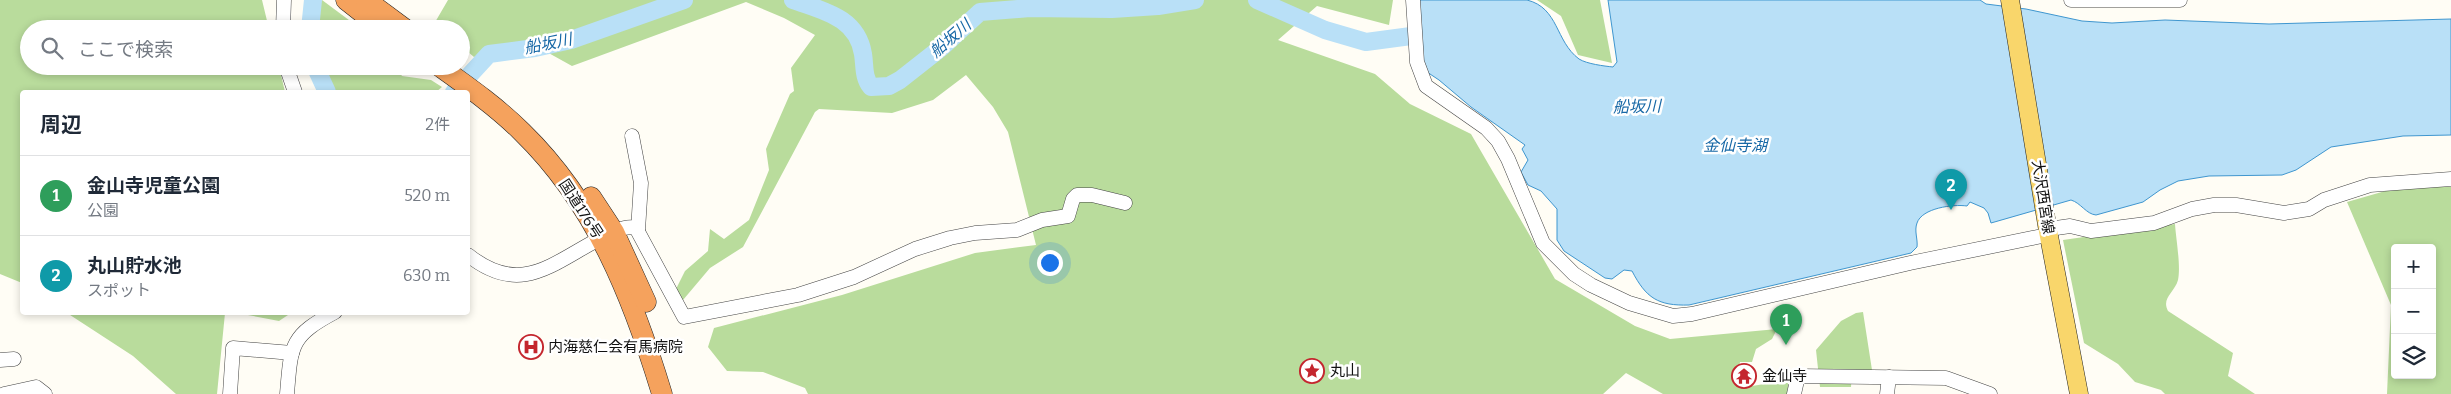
<!DOCTYPE html>
<html lang="ja">
<head>
<meta charset="utf-8">
<style>
  body { margin:0; font-family:Bitter,"Noto Sans JP",serif; background:#f6f6f7; color:#1f2937 }
  .controls { position:absolute; right:15px; bottom:15px; display:grid; overflow:hidden; border-radius:5px; box-shadow:0 2px 8px #0003 }
  .controls button { width:45px; height:45px; display:grid; place-items:center; padding:0; border:0; border-bottom:1px solid #e0e1e3; background:#fff; color:#1f2937; font:25px sans-serif }
  .you { position:absolute; left:1049px; top:262px; width:18px; height:18px; margin:-12px; border:4px solid #fff; border-radius:50%; background:#1a73e8; box-shadow:0 0 0 8px #1a73e833 }
  .badge { display:grid; place-items:center; width:32px; height:32px; border-radius:50%; background:#db2777; color:#fff; font-size:16px; font-weight:700 }
  .pin { position:absolute; translate:-50% -41px; filter:drop-shadow(0 1px 2px #0008) }
  .pin::after { content:''; position:absolute; top:26px; width:18px; height:15px; background:inherit; clip-path:polygon(0 0,100% 0,50% 100%) }
  .list { margin:0; padding:0; list-style:none }
  h2 { display:flex; justify-content:space-between; align-items:center; height:65px; margin:0; padding:0 20px; font-size:21px }
  h2 small { font-size:16px; font-weight:400; color:#747a83 }
  .list li { display:grid; grid-template-columns:32px 1fr auto; gap:15px; align-items:center; box-sizing:border-box; height:80px; padding:0 20px; border-top:1px solid #e0e1e3 }
  .list b { display:block; font-size:19px; white-space:nowrap }
  .list p { margin:0; font-size:16px; white-space:nowrap; color:#747a83 }
  .list em { font-size:16px; font-style:normal; color:#747a83 }
  .icon { flex:none; width:28px; height:28px; fill:none; stroke:currentColor; stroke-width:2; stroke-linecap:round; stroke-linejoin:round }
  .map { position:relative; flex:none; width:2451px; height:394px; overflow:hidden }
  .search { position:absolute; background:#fff; box-shadow:0 2px 8px #0003; left:20px; top:20px; width:450px; height:55px; display:flex; align-items:center; gap:12px; box-sizing:border-box; padding:0 18px; border-radius:28px; color:#747a83; font-size:19px }
  .panel { position:absolute; background:#fff; box-shadow:0 2px 8px #0003; left:20px; top:90px; width:450px; height:225px; border-radius:5px }
  .map>svg:first-child { display:block }
</style>
</head>
<body>
<div class="map">
<svg width="2451" height="394" viewBox="0 0 2451 394">
  <rect width="100%" height="100%" fill="#fffdf5"/>
  <!-- forest -->
  <g fill="#b9dc9c" fill-rule="evenodd">
    <polygon points="0,0 262,0 269,29 29,29 29,66 279,66 285,92 22,92 22,283 0,274"/>
    <polygon points="305,0 322,0 361,29 307,29"/>
    <polygon points="448,0 1393,0 1389,25 1317,6 1278,40 1375,74 1410,104 1471,134 1555,279 1635,326 1670,339 1777,329 1772,339 1756,349 1752,362 1740,362 1737,379 1752,386 1789,380 1787,394 1663,394 1626,373 1603,394 808,394 805,388 763,372 727,371 708,347 714,328 842,295 975,253 1036,245 1008,132 993,107 966,75 933,100 892,113 819,109 815,112 743,247 710,268 683,300 676,289 685,271 708,251 710,229 724,239 749,220 769,170 766,149 790,94 794,91 791,68 815,35 784,18 746,2 572,66 527,41 474,57 461,46 461,29 440,29 434,24"/>
    <polygon points="1537,0 1600,0 1612,63 1578,55 1561,16"/>
    <polygon points="318,66 395,66 402,76 431,80 442,87 436,92 334,92"/>
    <path d="M2413,183l38,4v207h-64l4,-89 -44,-103zM2395,248h37v127h-37z"/>
    <path d="M2175,224c1,15 6,42 3,56 -3,12 -17,18 -10,31l65,42 -5,23 27,18h-90l-4,-4 -26,-8 -17,-18 -34,-21 -21,-103z"/>
    <polygon points="1863,312 1872,370 1852,371 1851,387 1820,387 1816,350 1841,321 1856,313"/>
    <polygon points="67,313 225,313 217,394 176,394 133,356"/>
    <polygon points="237,313 291,313 279,321"/>
  </g>
  <!-- water -->
  <path fill="#b9e0f7" stroke="#3f96cf" d="M1417,0h110c32,8 28,41 52,59 8,5 25,7 34,8l4,-5 -9,-62h372l6,4 40,5 56,12 30,2 53,-3 104,4 182,-5v116l-48,1 -72,11 -35,23 -14,5 -73,1 -31,5 -18,9 -17,12 -47,13c-10,-1 -15,-12 -25,-15l-80,23 -3,-10 -4,-5 -14,-6 -3,4c-14,-2 -45,2 -50,17 -3,8 1,16 0,24l-6,6 -222,52c-31,1 -43,-7 -57,-34l-8,-1 -12,9 -7,-1 -41,-27 -7,-11v-31l-16,-18 -13,-6 -7,-13 7,-12 -6,-11 3,-4 -54,-38 -32,-27 -15,-10z"/>
  <g fill="none" stroke-linecap="round" stroke-linejoin="round">
    <!-- river -->
    <g stroke="#b9e0f7" stroke-width="18">
      <path d="M793,0c30,11 64,17 70,54 2,12 0,23 8,33l18,-1 11,-6 42,-33 38,-35 50,-4 82,1 46,-3 37,-6"/>
      <polyline points="1257,0 1325,30 1366,42 1411,36"/>
      <polyline points="310,29 313,0"/>
      <polyline points="315,66 327,92"/>
      <polyline points="454,92 489,54 535,48 571,40 684,0"/>
    </g>
    <defs>
      <g id="minor">
        <polyline points="1413,0 1417,62 1426,86 1486,128 1498,141 1508,159 1543,243 1574,274 1591,285 1629,303 1673,316 1692,314 1910,263 2042,236 2056,228 2070,226 2091,231 2154,223 2192,209 2214,205 2236,205 2284,213 2309,209 2324,200 2370,185 2451,179"/>
        <polyline points="2071,0 2180,0"/>
        <polyline points="283,29 284,0"/>
        <polyline points="286,66 295,92"/>
        <polyline points="632,136 641,183 638,230"/>
        <path d="M468,255c55,44 87,5 139,-20 10,-4 19,-10 29,-7l48,89 114,-22 56,-18 61,-28 35,-11 25,-5 42,-3 25,-10 26,-4 5,-17 4,-4h15l33,8"/>
        <polyline points="0,360 14,359"/>
        <polyline points="4,394 36,387 45,394"/>
        <polyline points="230,394 233,348 292,353"/>
        <path d="M287,394c4,-49 3,-58 48,-82"/>
        <polyline points="1794,394 1798,376 1946,378 1990,394"/>
        <polyline points="1887,394 1889,377"/>
      </g>
      <polyline id="major" points="2010,0 2048,231 2079,394"/>
      <g id="highway">
        <polyline points="346,0 374,22"/>
        <polyline points="366,0 405,29"/>
        <path d="M439,66c28,20 58,41 83,66 74,72 111,166 140,262"/>
        <polyline points="591,197 614,232 646,302"/>
      </g>
    </defs>
    <!-- minor casing -->
    <use href="#minor" stroke="#444" stroke-width="15"/>
    <!-- major casing -->
    <use href="#major" stroke="#222" stroke-width="19"/>
    <!-- highway casing -->
    <use href="#highway" stroke="#222" stroke-width="21"/>
    <!-- minor -->
    <use href="#minor" stroke="#fff" stroke-width="14"/>
    <!-- major -->
    <use href="#major" stroke="#f9d66b" stroke-width="18"/>
    <!-- highway -->
    <use href="#highway" stroke="#f5a25d" stroke-width="20"/>
  </g>
  <!-- icons -->
  <defs>
    <symbol id="hospital-ring" viewBox="-11 -11 22 22"><circle r="9.5" fill="#fff" stroke="#c4262e" stroke-width="1.5"/><path d="M-5-5h3v3.5h4V-5h3V5h-3V1.5h-4V5h-3Z" fill="#c4262e"/></symbol>
    <symbol id="sight-ring" viewBox="-11 -11 22 22"><circle r="9.5" fill="#fff" stroke="#c4262e" stroke-width="1.5"/><path d="M0-6L1.8-2.2L6-1.7L2.9 1.2L3.7 5.4L0 3.3L-3.7 5.4L-2.9 1.2L-6-1.7L-1.8-2.2Z" fill="#c4262e"/></symbol>
    <symbol id="temple-ring" viewBox="-11 -11 22 22"><circle r="9.5" fill="#fff" stroke="#c4262e" stroke-width="1.5"/><path d="M0-6L5-2H3V0L6.5 2.5H4V6H1.5V3h-3V6H-4V2.5H-6.5L-3 0V-2H-5Z" fill="#c4262e"/></symbol>
  </defs>
  <g fill-rule="evenodd">
    <use href="#hospital-ring" x="517" y="333" width="28" height="28"/>
    <use href="#sight-ring" x="1298" y="357" width="28" height="28"/>
    <use href="#temple-ring" x="1730" y="362" width="28" height="28"/>
  </g>
  <g text-anchor="middle" stroke-width="5" stroke-linejoin="round" paint-order="stroke">
    <!-- street labels -->
    <g font-size="15" fill="#111" stroke="#fff">
      <text transform="translate(2043 197) rotate(81)" y="5">大沢西宮線</text>
      <text transform="translate(581 209) rotate(57)" y="5">国道176号</text>
    </g>
    <!-- poi labels -->
    <g font-size="15" fill="#111" stroke="#fff" text-anchor="start">
      <text x="548" y="352">内海慈仁会有馬病院</text>
      <text x="1330" y="376">丸山</text>
      <text x="1762" y="381">金仙寺</text>
    </g>
    <!-- water labels -->
    <g font-size="16" font-style="italic" fill="#1768a6" stroke="#fff">
      <text transform="translate(950 38) rotate(-41)" y="6">船坂川</text>
      <text transform="translate(548 43) rotate(-11)" y="6">船坂川</text>
      <text transform="translate(1637 106) rotate(-1)" y="6">船坂川</text>
      <text x="1735" y="151">金仙寺湖</text>
    </g>
  </g>
</svg>
<div class="controls">
<button>+</button>
<button>−</button>
<button><svg class="icon" aria-label="layers" viewBox="0 0 24 24"><path d="M12 4l9 5-9 5-9-5zM3 14l9 5 9-5"/></svg></button>
</div>
<div class="you"></div>
<div class="pin badge" style="left:1786px;top:345px;background:#2e9e5b">1</div>
<div class="pin badge" style="left:1951px;top:210px;background:#0f9aa8">2</div>
<div class="search"><svg class="icon" aria-label="search" viewBox="0 0 24 24"><circle cx="10" cy="10" r="6"/><path d="M15 15l6 6"/></svg>ここで検索</div>
<section class="panel">
<h2>周辺<small>2件</small></h2>
<ul class="list">
<li><span class="badge" style="background:#2e9e5b">1</span><div><b>金山寺児童公園</b><p>公園</p></div><em>520 m</em></li>
<li><span class="badge" style="background:#0f9aa8">2</span><div><b>丸山貯水池</b><p>スポット</p></div><em>630 m</em></li>
</ul>
</section>
</div>
</body>
</html>
